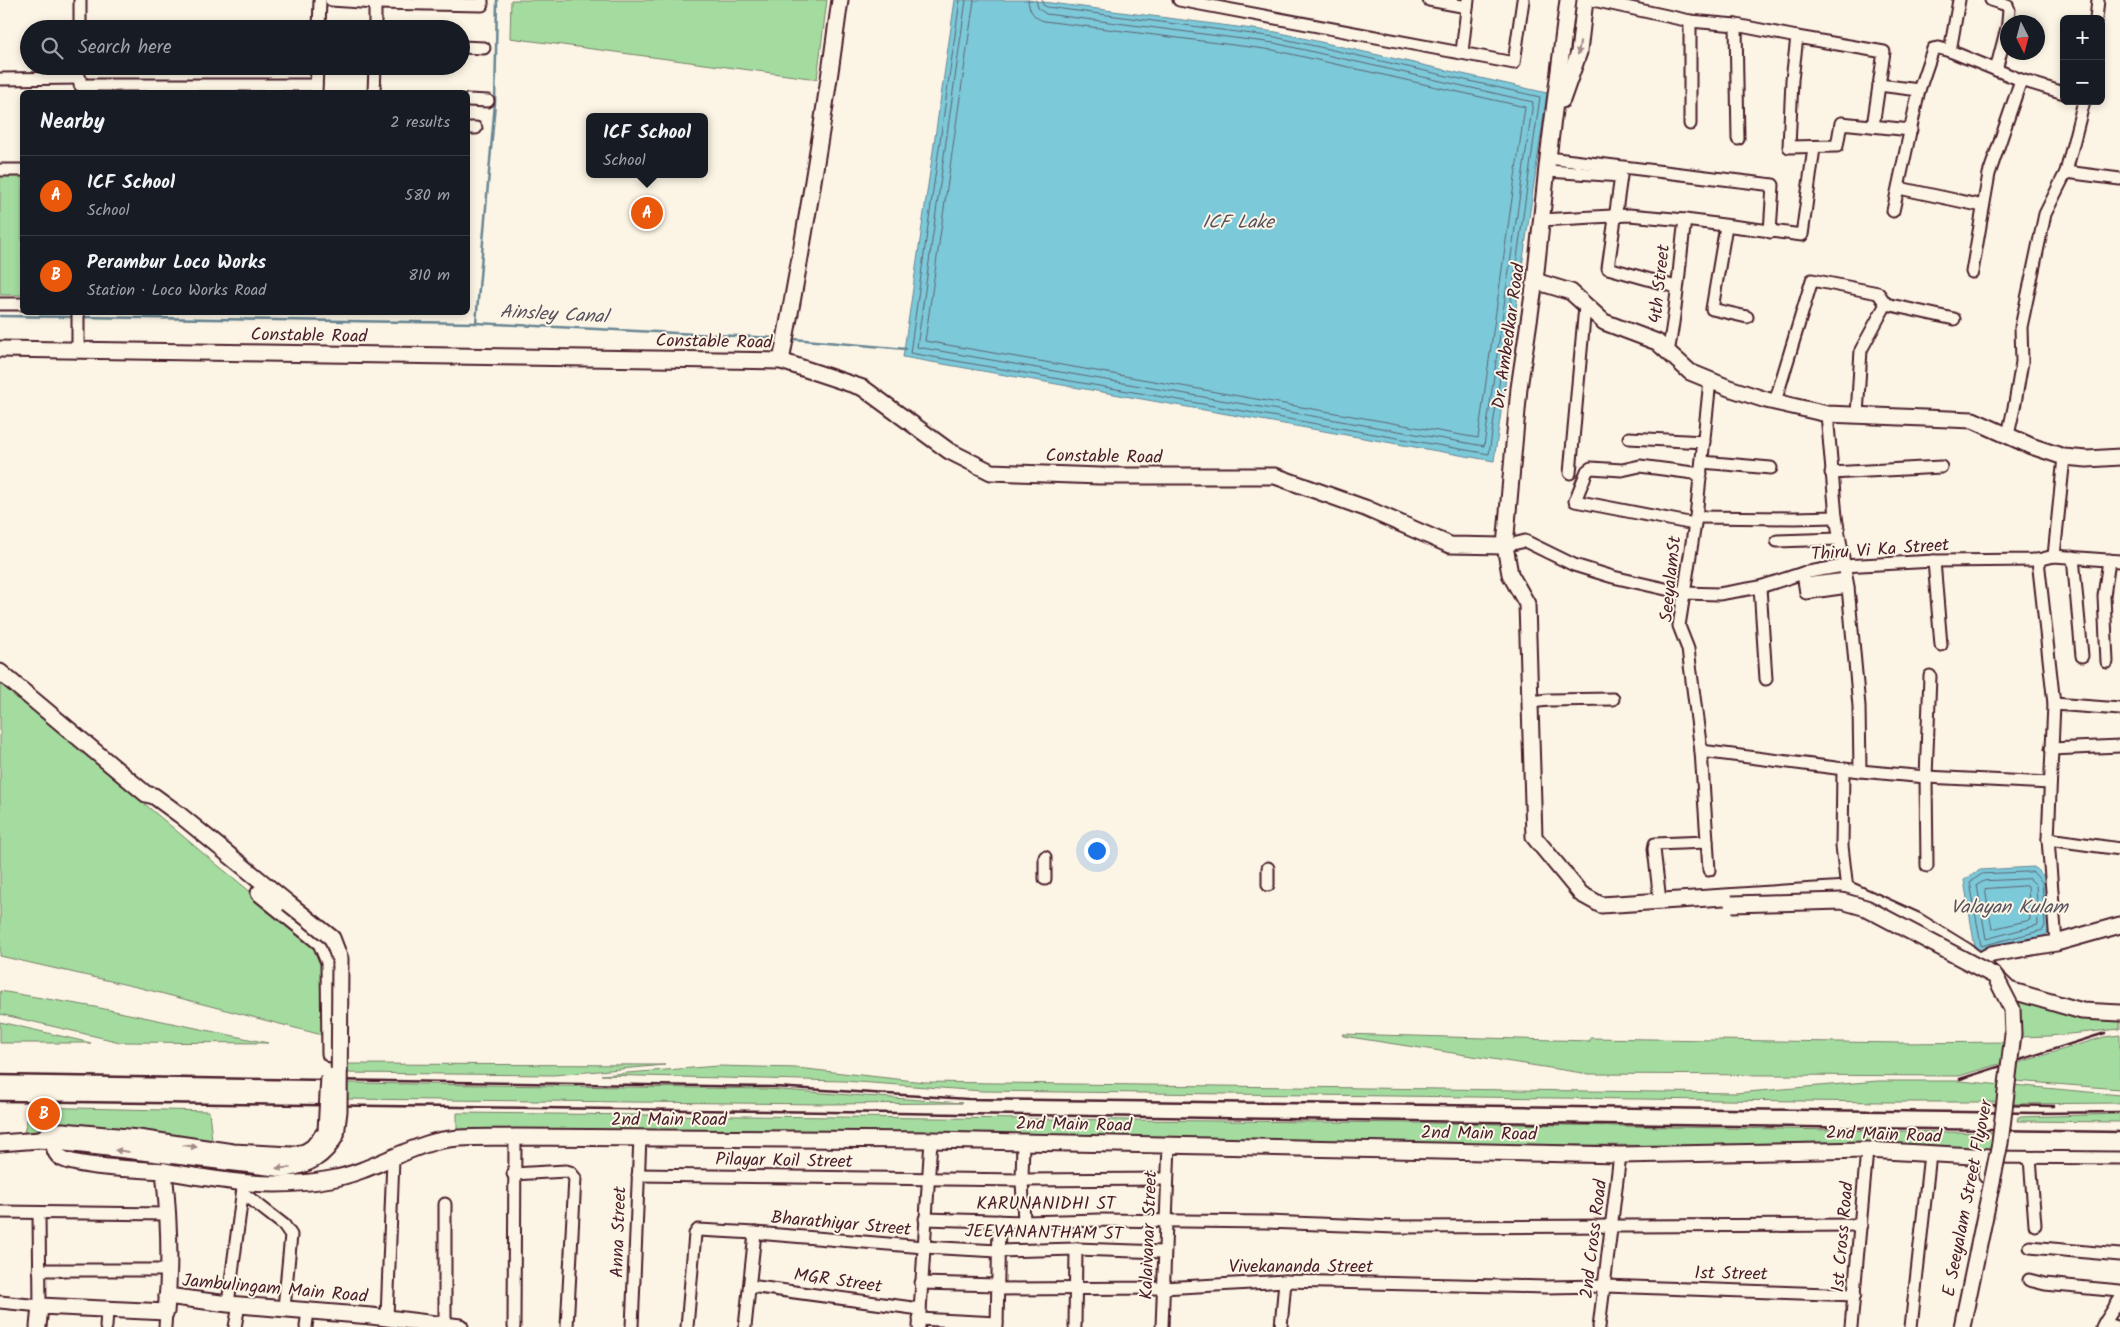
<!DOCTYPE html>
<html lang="en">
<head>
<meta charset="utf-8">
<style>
  body { margin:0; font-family:Kalam,sans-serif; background:#20242c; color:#f1f3f6 }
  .controls { position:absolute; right:15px; top:15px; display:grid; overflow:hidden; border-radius:8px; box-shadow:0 2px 8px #0003 }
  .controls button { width:45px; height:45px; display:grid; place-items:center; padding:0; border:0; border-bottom:1px solid #363941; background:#171b24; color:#f1f3f6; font:25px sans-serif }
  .compass { position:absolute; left:2000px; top:15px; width:45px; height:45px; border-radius:50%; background:#171b24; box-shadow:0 2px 8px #0003; rotate:174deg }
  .you { position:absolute; left:1096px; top:850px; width:18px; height:18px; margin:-12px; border:4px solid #fff; border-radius:50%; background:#1a73e8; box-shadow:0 0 0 8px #1a73e833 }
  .badge { display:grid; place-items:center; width:32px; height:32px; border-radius:50%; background:#ea580c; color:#fff; font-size:16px; font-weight:700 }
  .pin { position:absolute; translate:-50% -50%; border:2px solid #fff; box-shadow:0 1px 5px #0006 }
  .popup { position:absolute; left:586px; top:113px; width:122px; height:65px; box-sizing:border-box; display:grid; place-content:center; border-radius:8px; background:#171b24; filter:drop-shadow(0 1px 4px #0005); font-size:16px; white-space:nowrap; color:#9ea1a6 }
  .popup b { font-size:19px; color:#f1f3f6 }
  .popup::after { content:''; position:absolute; left:50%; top:100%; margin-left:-10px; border:10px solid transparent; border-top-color:#171b24 }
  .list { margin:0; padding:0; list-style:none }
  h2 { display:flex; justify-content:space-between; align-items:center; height:65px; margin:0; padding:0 20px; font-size:21px }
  h2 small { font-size:16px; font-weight:400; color:#9ea1a6 }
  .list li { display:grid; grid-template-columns:32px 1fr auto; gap:15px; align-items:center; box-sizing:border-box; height:80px; padding:0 20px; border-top:1px solid #363941 }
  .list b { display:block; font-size:19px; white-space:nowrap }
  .list p { margin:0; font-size:16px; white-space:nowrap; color:#9ea1a6 }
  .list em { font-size:16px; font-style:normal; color:#9ea1a6 }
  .icon { flex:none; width:28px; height:28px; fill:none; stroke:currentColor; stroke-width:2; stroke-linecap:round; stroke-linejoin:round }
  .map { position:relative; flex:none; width:2120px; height:1327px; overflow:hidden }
  .search { position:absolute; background:#171b24; box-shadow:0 2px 8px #0003; left:20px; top:20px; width:450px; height:55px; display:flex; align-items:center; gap:12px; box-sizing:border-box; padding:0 18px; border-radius:28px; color:#9ea1a6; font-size:19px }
  .panel { position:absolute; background:#171b24; box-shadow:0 2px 8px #0003; left:20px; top:90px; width:450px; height:225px; border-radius:8px }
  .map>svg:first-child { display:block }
</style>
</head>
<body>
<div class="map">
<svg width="2120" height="1327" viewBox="0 0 2120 1327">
  <rect width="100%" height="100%" fill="#fcf5e5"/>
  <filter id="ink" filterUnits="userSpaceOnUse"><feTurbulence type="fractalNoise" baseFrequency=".02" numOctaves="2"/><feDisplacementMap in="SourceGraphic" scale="10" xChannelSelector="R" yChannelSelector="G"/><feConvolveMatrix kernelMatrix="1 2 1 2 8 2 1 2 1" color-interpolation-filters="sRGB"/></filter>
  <g filter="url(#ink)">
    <!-- green -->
    <g fill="#a4dca0" stroke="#777e66">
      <polygon points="511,0 827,0 817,79 510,38"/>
      <polygon points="0,169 22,170 22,295 0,295"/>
      <polygon points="0,682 204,854 317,946 323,960 326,1036 141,988 0,956"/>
      <polygon points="0,991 95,1007 268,1043 120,1042 0,1014"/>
      <polygon points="2012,995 2120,1015 2120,1029 2049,1036 2020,1037 2020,1013"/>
      <polygon points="0,1022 91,1043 0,1043"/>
      <polygon points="1342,1034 1590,1041 1590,1038 1901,1043 2009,1042 2006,1062 1959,1076 1589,1074 1343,1036"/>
      <polygon points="2120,1035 2120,1089 2015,1081 2015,1064 2104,1037"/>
      <polygon points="343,1064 665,1065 554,1075 343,1073"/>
      <polygon points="718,1066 797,1068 924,1082 1735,1093 1878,1081 1960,1081 2002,1085 2000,1102 1883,1102 982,1091 844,1081 601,1075"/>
      <polygon points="346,1083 767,1089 962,1103 825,1104 346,1099"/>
      <polygon points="2013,1085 2120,1095 2120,1103 2012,1104"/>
      <polygon points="30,1107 209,1111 212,1141 54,1126 38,1134 24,1133"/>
      <polygon points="457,1113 1509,1124 1996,1133 1995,1154 1866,1146 1553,1145 457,1135"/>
      <polygon points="2120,1114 2120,1122 2017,1121 2018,1117"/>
    </g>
    <!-- water -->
    <g fill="#7bc9d9" stroke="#678593">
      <polygon points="955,0 1028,0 1276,32 1547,93 1494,461 903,357"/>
      <polygon points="2034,867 2047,879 2051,927 2046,935 1976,954 1964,880 1980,870"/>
    </g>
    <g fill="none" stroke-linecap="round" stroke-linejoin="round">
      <!-- shore -->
      <g stroke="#5e6371" stroke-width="1">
        <polyline points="960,0 910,353 1489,454 1540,97 1275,37 1047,7 1043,5 1042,0"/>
        <polyline points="966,0 917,347 1484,446 1533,102 1274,43 1046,14 1038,8 1036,0"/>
        <path d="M974,0l-49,341 553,97 47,-331 -252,-57 -229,-29c-10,-3 -15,-10 -16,-21"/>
        <polygon points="2033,872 2042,882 2045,925 2043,930 1981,946 1970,882 1982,874"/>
        <polygon points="2030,879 2036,885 2038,925 1986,939 1977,885 1984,881"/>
        <polygon points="2028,886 2030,920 1992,929 1985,889"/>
      </g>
      <!-- stream -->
      <g stroke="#678593" stroke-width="2.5">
        <polyline points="0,316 73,317"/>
        <polyline points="81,317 476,323 777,338"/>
        <polyline points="476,323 495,103 497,0"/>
        <polyline points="793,339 906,349"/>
      </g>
      <defs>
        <g id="street">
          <polyline points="331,0 375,3 482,5 482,0"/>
          <polyline points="1179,0 1514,63 1523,0"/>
          <polyline points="1429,0 1467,7"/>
          <polyline points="1593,0 1690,21 1736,25 1797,37 1792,80 1789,147 1837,146 1841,123 1911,130"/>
          <polyline points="1991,0 2007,5 2009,10 2008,22"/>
          <polyline points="375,3 375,29"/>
          <polyline points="2096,19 2098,0"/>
          <polyline points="1690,21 1690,124"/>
          <polyline points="1736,25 1738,139"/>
          <polyline points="80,29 80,0"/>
          <polyline points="319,29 320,0"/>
          <polyline points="1797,37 1884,52 1873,126"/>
          <polyline points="461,47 484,48"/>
          <polyline points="1950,51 1959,0"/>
          <polyline points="1462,52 1468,0"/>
          <polyline points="1996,70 2008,24"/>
          <polyline points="0,79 80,78"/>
          <polyline points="80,85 316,85"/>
          <polyline points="1879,85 1919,90"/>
          <polyline points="316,92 317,66"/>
          <polyline points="374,92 375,66"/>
          <polyline points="468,100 488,101"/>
          <polyline points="468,128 476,128"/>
          <polyline points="1548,158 1773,185 1770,232"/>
          <polyline points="0,170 22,170"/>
          <polyline points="1548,171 1621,176 1608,268 1676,287"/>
          <polyline points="2066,172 2120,179"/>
          <polyline points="1899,188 1983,206"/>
          <polyline points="1893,211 1919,90 1933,49 1939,48 1950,51 2021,80 2064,93"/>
          <polyline points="1541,220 1629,215 1685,220 1802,235 1814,148"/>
          <polyline points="1726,226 1712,309 1747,317"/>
          <polyline points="1972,272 1989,174 2021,80"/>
          <polyline points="0,304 22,304"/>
          <polyline points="78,351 78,312"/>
          <path d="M1668,352c9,-43 11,-88 17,-132"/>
          <polyline points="1775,402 1812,280 1878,293 1886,304"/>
          <polyline points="1827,414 1836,517 1848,587 1859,706 1860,771"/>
          <polyline points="1857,415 1861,350 1886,304 1954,319"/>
          <polyline points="2008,435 2015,403 2022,362 2021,327 2045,214 2066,172 2084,101"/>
          <polyline points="1629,438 1704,442"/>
          <polyline points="1702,462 1771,468"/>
          <polyline points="1570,473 1585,306"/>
          <polyline points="1831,473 1941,467"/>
          <polyline points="1696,517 1795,518 1836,517"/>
          <polyline points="1694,524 1575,501 1587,471 1591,468 1622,470 1640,466 1701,474"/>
          <polyline points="1777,541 1839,539"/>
          <polyline points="1505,546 1525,541 1574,565 1613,577 1683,593 1719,594 1760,587 1803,573 1843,566 1934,561 2038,560 2054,556 2120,561"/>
          <polyline points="2054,556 2064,457"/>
          <polyline points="2073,557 2082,656"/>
          <polyline points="2038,560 2054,704 2048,839 2056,943"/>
          <polyline points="1934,561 1941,645"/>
          <polyline points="1803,573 1806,593 1848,587"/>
          <polyline points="1805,584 1846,579"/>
          <polyline points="1760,587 1766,679"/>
          <polyline points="2107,662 2104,596 2109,560"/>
          <polyline points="1530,702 1549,700 1613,699"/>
          <polyline points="2054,704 2120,709"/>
          <polyline points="2051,749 2120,746"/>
          <polyline points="1701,751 1860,771 1926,777 2050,783"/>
          <polyline points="1843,769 1842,846 1847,889"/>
          <polyline points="2048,839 2120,849"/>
          <polyline points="1927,866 1926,777 1930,676"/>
          <polyline points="1268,868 1268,885"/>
          <polyline points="1709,870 1701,751 1688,649 1679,626 1696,517 1710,380"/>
          <polyline points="1045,879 1045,857"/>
          <polyline points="1660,901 1654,849 1655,844 1707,842"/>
          <polyline points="1023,1142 1022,1180 1024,1222"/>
          <polyline points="1990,1157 2120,1158"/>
          <polyline points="2030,1158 2035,1225"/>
          <polyline points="513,1174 566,1171 570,1172 575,1178 567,1327"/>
          <polyline points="638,1175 1022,1180 1167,1179"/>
          <polyline points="243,1193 284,1225 291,1235 284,1308"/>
          <polyline points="445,1204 445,1325"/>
          <polyline points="0,1212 167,1214"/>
          <polyline points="925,1219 1024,1222 1100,1220 1267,1222 1395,1227 1861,1225"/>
          <polyline points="2030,1247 2120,1255"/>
          <polyline points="39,1270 168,1270"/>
          <polyline points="2029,1280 2045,1284 2120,1291"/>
          <polyline points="921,1283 997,1285"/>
          <polyline points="750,1286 920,1309"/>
          <polyline points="997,1289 1163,1288 1285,1281 1546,1287 1605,1286 1855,1295"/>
          <polyline points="0,1302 40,1306 39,1214"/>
          <polyline points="228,1304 243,1188"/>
          <polyline points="387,1318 393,1159"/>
          <polyline points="919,1319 997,1323"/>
          <polyline points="2104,1323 2117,1327"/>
          <polyline points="106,1327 107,1310"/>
          <polyline points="165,1327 166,1312"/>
          <polyline points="235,1327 239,1305"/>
          <polyline points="306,1327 308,1310"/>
          <polyline points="514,1327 515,1137"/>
          <polyline points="632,1327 640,1138"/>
          <polyline points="687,1327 695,1234 698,1230 755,1233 924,1247 998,1251 1076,1249 1164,1252"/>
          <polyline points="745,1327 755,1233"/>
          <polyline points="919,1327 931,1140"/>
          <polyline points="997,1327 999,1221"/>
          <polyline points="1075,1327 1076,1249"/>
          <polyline points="1162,1327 1169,1144"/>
          <polyline points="1281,1327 1285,1281"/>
          <polyline points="1599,1327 1620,1155"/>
          <polyline points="1851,1327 1867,1150"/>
          <polyline points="1911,1327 1930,1154"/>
          <polyline points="2102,1327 2120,1299"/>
        </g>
        <g id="secondary">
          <polyline points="1568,0 1548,158 1535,281 1519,388 1505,546 1510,574 1527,604 1534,837 1581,894 1601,905 1847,889 1917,921 1966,951 1979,961 2009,990 2082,1011 2120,1013"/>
          <polyline points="1562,100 1579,52 1585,0"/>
          <polyline points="1535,281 1571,292 1604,322 1657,342 1690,372 1729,388 1766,400 1827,414 1973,420 2031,446 2064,457 2087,459 2120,457"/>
          <polyline points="0,349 781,361 863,388 949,451 991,472 1100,476 1275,476 1365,508 1450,545 1505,546"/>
          <path d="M781,361c23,-120 43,-240 59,-361"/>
          <polyline points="0,672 146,794 154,796 180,815 288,903"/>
          <polyline points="259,893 321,943 329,962 330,1054"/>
          <polyline points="1979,961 1992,954 2056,943 2120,925"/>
          <polyline points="45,1136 54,1131 63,1131 138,1138 233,1152 292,1155 305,1152 313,1147 326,1131"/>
          <path d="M0,1143l40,-3 245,29c23,-4 40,-12 51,-34"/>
          <path d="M164,1171c59,10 107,19 167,8 34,-6 64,-25 96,-35 28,-9 59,-6 88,-7l416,3 689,15 247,-5 123,7 -4,18"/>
          <polyline points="167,1296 228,1304 371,1316 460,1327"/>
          <path d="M38,1327l2,-21 126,6c5,-46 3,-95 -2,-141 -21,-2 -89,-3 -104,-14 -8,-6 -6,-17 -6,-26"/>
        </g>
      </defs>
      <!-- street casing -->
      <use href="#street" stroke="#4a1f2b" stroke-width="15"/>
      <!-- secondary casing -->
      <use href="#secondary" stroke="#4a1f2b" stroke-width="19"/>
      <!-- street -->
      <use href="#street" stroke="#fcf5e5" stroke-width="11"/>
      <!-- secondary -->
      <use href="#secondary" stroke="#fcf5e5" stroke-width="15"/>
      <!-- rail -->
      <g stroke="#4a1f2b" stroke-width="2.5">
        <polyline points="0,1075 775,1087 968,1099 2039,1113 2120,1112"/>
        <polyline points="1960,1079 2105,1033"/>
        <polyline points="0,1101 767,1111 2120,1132"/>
        <polyline points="1989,1105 2054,1106"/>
      </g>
      <defs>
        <g id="secondary-bridge">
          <polyline points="288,903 332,938 340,959 339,1111 336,1135"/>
          <polyline points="1732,904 1842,901 1866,908 1995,976 2012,1009 2013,1034 2000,1143 1962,1327"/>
          <polyline points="326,1131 329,1076"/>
        </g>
      </defs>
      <!-- secondary-bridge casing -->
      <use href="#secondary-bridge" stroke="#4a1f2b" stroke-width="19" stroke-linecap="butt"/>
      <!-- secondary-bridge -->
      <use href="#secondary-bridge" stroke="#fcf5e5" stroke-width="15"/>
    </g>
    <!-- one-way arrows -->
    <defs><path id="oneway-solid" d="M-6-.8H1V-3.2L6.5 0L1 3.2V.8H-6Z" transform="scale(1.25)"/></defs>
    <g fill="#a38a88">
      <use href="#oneway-solid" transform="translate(1579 48) rotate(100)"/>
      <use href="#oneway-solid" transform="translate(190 1146) rotate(8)"/>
      <use href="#oneway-solid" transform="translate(122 1151) rotate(-173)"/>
      <use href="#oneway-solid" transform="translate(283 1168) rotate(178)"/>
    </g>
  </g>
  <g text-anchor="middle" stroke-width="4" stroke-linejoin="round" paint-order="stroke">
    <!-- street labels -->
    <g font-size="18" fill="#4a1f2b" stroke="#fcf5e5">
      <text transform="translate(1659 284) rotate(-84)" y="6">4th Street</text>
      <text transform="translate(309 335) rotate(1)" y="6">Constable Road</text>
      <text transform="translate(1508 336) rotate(-82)" y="6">Dr. Ambedkar Road</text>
      <text transform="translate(714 341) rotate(1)" y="6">Constable Road</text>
      <text transform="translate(1104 456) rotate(1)" y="6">Constable Road</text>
      <text transform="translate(1880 549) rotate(-4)" y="6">Thiru Vi Ka Street</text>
      <text transform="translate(1670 579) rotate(-84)" y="6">SeeyalamSt</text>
      <text x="669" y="1125">2nd Main Road</text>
      <text transform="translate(1074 1124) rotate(1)" y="6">2nd Main Road</text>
      <text transform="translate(1479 1133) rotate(1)" y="6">2nd Main Road</text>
      <text transform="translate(1884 1134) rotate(2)" y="6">2nd Main Road</text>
      <text transform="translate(784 1160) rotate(1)" y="6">Pilayar Koil Street</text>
      <text transform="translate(1967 1198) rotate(-79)" y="6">E Seeyalam Street Flyover</text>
      <text x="1046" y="1209">KARUNANIDHI ST</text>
      <text transform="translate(841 1223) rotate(5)" y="6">Bharathiyar Street</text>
      <text transform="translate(618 1232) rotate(-88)" y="6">Anna Street</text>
      <text transform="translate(1044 1232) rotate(1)" y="6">JEEVANANTHAM ST</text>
      <text transform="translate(1148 1235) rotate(-88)" y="6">Kalaivanar Street</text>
      <text transform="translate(1842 1237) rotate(-85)" y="6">1st Cross Road</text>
      <text transform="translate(1593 1239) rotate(-83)" y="6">2nd Cross Road</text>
      <text x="1301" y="1272">Vivekananda Street</text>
      <text transform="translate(1731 1273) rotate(1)" y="6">1st Street</text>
      <text transform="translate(838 1280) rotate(8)" y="6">MGR Street</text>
      <text transform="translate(275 1288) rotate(5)" y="6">Jambulingam Main Road</text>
    </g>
    <!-- water labels -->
    <g font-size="19" font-style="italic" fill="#59525f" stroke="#fcf5e5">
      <text x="1238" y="228">ICF Lake</text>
      <text transform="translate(554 313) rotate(3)" y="7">Ainsley Canal</text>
      <text x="2009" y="913">Valayan Kulam</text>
    </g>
  </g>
</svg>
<div class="controls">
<button>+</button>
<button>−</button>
</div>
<svg class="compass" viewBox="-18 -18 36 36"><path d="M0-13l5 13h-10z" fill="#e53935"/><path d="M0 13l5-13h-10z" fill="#9ea1a6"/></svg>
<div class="you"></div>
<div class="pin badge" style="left:647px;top:213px">A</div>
<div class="popup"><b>ICF School</b>School</div>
<div class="pin badge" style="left:44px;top:1114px">B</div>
<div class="search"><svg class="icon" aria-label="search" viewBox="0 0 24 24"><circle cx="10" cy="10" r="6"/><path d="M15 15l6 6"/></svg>Search here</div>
<section class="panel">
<h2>Nearby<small>2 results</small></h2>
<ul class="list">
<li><span class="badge">A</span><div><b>ICF School</b><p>School</p></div><em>580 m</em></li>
<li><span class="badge">B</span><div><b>Perambur Loco Works</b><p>Station · Loco Works Road</p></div><em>810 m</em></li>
</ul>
</section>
</div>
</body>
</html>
